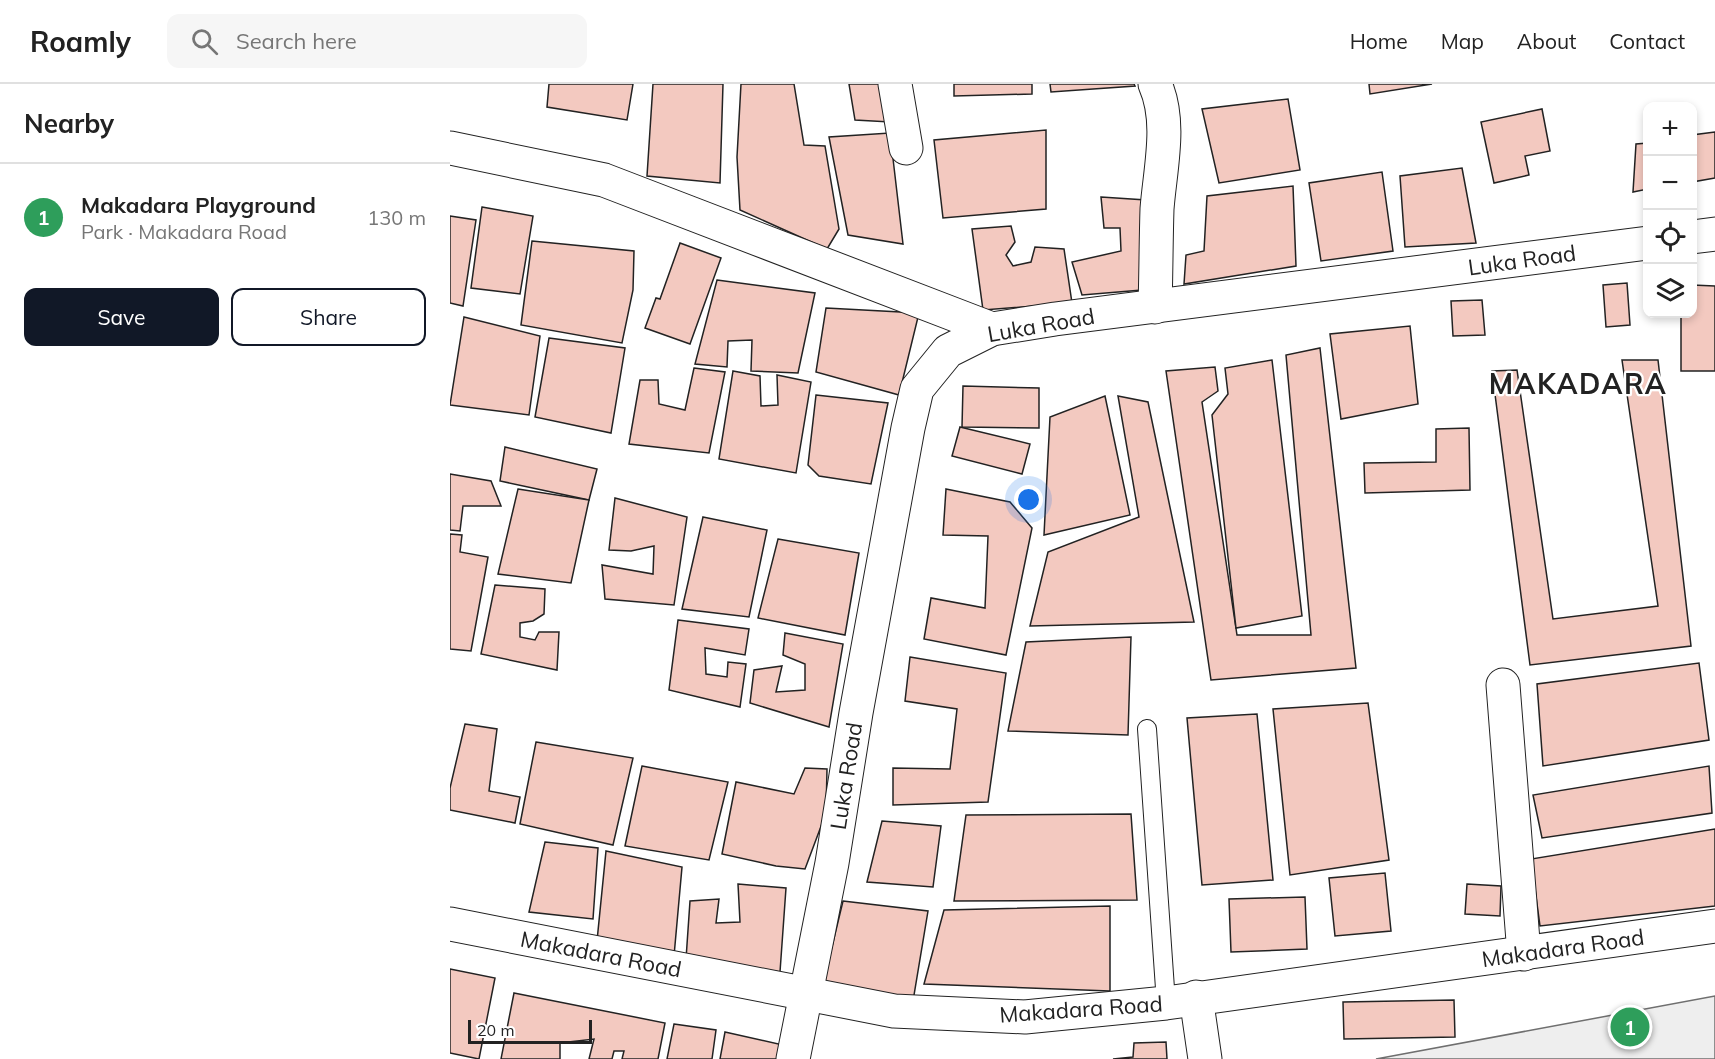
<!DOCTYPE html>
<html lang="en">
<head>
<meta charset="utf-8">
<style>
  body { margin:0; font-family:Mulish,sans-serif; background:#f6f6f6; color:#222 }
  .controls { position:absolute; right:18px; top:18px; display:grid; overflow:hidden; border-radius:12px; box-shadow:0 3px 9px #0003 }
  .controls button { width:54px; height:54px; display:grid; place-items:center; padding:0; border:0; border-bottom:2px solid #e0e0e0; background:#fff; color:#222; font:30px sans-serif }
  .scale { position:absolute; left:18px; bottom:15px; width:124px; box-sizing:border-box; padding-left:6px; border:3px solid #222; border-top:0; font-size:16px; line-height:21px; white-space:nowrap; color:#222; -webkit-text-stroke:4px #fff; paint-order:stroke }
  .you { position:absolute; left:579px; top:416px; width:21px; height:21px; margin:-15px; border:4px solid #fff; border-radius:50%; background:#1a73e8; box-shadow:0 0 0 9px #1a73e833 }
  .badge { display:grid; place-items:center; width:39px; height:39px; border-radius:50%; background:#111827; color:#fff; font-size:20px; font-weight:700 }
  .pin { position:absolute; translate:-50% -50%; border:3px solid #fff; box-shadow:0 2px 6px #0006 }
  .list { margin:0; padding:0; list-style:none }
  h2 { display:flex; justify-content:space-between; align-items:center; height:78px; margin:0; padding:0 24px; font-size:26px }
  h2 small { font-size:20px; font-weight:400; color:#767676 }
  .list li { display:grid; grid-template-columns:39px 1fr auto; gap:18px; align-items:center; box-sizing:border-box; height:108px; padding:0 24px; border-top:2px solid #e0e0e0 }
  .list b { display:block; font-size:22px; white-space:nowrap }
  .list p { margin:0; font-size:20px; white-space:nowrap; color:#767676 }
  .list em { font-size:20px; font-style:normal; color:#767676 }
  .actions { display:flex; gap:12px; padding:18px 24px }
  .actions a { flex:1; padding:14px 0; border:2px solid #111827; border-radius:12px; text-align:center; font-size:21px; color:#111827 }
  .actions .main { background:#111827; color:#fff }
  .icon { flex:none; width:33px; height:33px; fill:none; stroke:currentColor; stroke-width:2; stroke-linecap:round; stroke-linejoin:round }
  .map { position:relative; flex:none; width:1265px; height:975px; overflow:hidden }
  header { display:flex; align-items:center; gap:36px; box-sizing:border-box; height:84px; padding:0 30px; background:#fff; border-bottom:2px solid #e0e0e0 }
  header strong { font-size:28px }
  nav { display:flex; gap:33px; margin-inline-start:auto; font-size:21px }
  .search { width:420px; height:54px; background:#f6f6f6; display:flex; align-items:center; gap:15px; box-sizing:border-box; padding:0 21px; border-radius:12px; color:#767676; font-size:22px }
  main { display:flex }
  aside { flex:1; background:#fff }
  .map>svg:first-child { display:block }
</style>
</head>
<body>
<header>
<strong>Roamly</strong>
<div class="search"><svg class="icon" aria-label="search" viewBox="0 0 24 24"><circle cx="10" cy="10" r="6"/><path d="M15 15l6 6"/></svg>Search here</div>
<nav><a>Home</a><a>Map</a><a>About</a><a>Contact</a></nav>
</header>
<main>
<aside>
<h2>Nearby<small></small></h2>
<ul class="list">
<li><span class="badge" style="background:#2e9e5b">1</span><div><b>Makadara Playground</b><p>Park · Makadara Road</p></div><em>130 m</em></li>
</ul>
<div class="actions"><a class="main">Save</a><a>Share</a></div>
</aside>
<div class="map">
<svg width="1265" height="975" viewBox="0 0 1265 975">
  <rect width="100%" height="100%" fill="#fff"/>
  <!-- green -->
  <polygon fill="#eee" stroke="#6f6f6f" stroke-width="1.5" points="1265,912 1265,975 926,975"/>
  <!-- building -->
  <g fill="#f3c9c0" stroke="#222" stroke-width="1.5">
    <polygon points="99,0 183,0 177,36 97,23"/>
    <polygon points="203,0 273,0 270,99 197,92"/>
    <polygon points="291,0 344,0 354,61 375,62 389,145 377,165 290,126 287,73"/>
    <polygon points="399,0 433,0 440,38 405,36"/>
    <polygon points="504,0 582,0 582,10 504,12"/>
    <polygon points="600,0 684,0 685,2 601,8"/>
    <polygon points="919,0 982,0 920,10"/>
    <polygon points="838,15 850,86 769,99 752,25"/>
    <polygon points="1092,25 1100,67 1075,72 1079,91 1044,99 1031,38"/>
    <polygon points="596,46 596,125 493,134 484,56"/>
    <polygon points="1265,48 1265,94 1242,98 1242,51"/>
    <polygon points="440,49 453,160 398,151 379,53"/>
    <polygon points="1198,59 1198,105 1183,108 1186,60"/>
    <polygon points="1012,84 1026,159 955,163 950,92"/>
    <polygon points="932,88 943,167 871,177 859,99"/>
    <polygon points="843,102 846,182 734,200 736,171 754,167 757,112"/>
    <polygon points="651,113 696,116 692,206 632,211 622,178 671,167 670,144 654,144"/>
    <polygon points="32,123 83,132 70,210 21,204"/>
    <polygon points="0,132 26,136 13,222 0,219"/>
    <polygon points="561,142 565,158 556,171 563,182 581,178 585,163 614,165 622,219 533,226 522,145"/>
    <polygon points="82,157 184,167 183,206 172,259 71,241"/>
    <polygon points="230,159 271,174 240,260 195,244 206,214 210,215"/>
    <polygon points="267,196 365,209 348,289 301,287 302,256 278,257 277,283 245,280"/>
    <polygon points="1177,199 1180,241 1156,243 1153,201"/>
    <polygon points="1242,201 1265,202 1265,287 1231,287 1231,230 1242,230"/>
    <polygon points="1032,216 1035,251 1003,252 1001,217"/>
    <polygon points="376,224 469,229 449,311 366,288"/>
    <polygon points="14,233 90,252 79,331 0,321"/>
    <polygon points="960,242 968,320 891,335 880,250"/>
    <polygon points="99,254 175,264 161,349 85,333"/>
    <polygon points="870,264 906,584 761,596 716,287 765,283 768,307 752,318 787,551 861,551 836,271"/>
    <polygon points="822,276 852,532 786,544 762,331 778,310 775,284"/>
    <polygon points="1172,276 1208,276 1241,562 1080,581 1042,287 1067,286 1103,535 1208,522"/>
    <polygon points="244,284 275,288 259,369 179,360 190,296 208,296 209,320 235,326"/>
    <polygon points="283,287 310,292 311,322 328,321 327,291 361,298 346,389 269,375"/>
    <polygon points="513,302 589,304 589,344 512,343"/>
    <polygon points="366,311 438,319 421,400 369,392 358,381"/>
    <polygon points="655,312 680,431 594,451 600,333"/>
    <polygon points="668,312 698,318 744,538 580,542 598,468 689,433"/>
    <polygon points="510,343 580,360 572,390 502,372"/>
    <polygon points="1019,344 1020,406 915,409 914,379 986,378 986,345"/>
    <polygon points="55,363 147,385 139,416 50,397"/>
    <polygon points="0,390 41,397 51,422 13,422 10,447 0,446"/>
    <polygon points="68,405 139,416 121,499 48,490"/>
    <polygon points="496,405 560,418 582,444 556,571 474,555 481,514 535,524 538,452 493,451"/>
    <polygon points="165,414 237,433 224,521 155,515 152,481 203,490 204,462 181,467 159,466"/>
    <polygon points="253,433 317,446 299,533 232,525"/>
    <polygon points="0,450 12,451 10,468 38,473 21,567 0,565"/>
    <polygon points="328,455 409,469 395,551 308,534"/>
    <polygon points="45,501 95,505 94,530 83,537 70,539 70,553 85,556 89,548 109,548 107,586 31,570"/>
    <polygon points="228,536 299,545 295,571 255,564 256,590 277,593 278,578 296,580 290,623 219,606"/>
    <polygon points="335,549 393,560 379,643 300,619 304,586 332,582 326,608 355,606 355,580 333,571"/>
    <polygon points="681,553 678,651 558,647 576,558"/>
    <polygon points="460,573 556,589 538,718 443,721 443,684 500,685 507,625 455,617"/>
    <polygon points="1249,579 1259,656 1093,682 1087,600"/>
    <polygon points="918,619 939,776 840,791 823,625"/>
    <polygon points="807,630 823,796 752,801 737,634"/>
    <polygon points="15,640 47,645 39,707 70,713 65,739 0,726 0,704"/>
    <polygon points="86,658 183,674 163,761 70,740"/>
    <polygon points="192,682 278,698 259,776 175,762"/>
    <polygon points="1259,682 1262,729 1092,754 1083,711"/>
    <polygon points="355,684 377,685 376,729 355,785 326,782 272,770 286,698 344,710"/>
    <polygon points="681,730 687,816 504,817 516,731"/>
    <polygon points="432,737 491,742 483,803 417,798"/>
    <polygon points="1265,745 1265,822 1090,842 1081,775"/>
    <polygon points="95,758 148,764 143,835 79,828"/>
    <polygon points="156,767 232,783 224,872 147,857"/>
    <polygon points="935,789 941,847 885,852 879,794"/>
    <polygon points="288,800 336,804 330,888 236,875 240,817 269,815 266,839 290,838"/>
    <polygon points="1017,800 1051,802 1050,832 1015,830"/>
    <polygon points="855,813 857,865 781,868 779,815"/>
    <polygon points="393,817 478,827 463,917 373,900"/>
    <polygon points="660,822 660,907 474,900 494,826"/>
    <polygon points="0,885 45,894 29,975 0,969"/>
    <polygon points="64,909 215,939 208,975 172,975 174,967 164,967 162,975 139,975 144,955 110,959 110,975 51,975"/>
    <polygon points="1004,916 1005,953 894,955 893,918"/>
    <polygon points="224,940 266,946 262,975 217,975"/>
    <polygon points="275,948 333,961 330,975 270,975"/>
    <polygon points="716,958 717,975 663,975 683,973 684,959"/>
  </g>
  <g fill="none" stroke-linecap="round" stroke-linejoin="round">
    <defs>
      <polyline id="service" points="697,645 716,919"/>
      <g id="minor">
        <polyline points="445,0 456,64"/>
        <path d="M705,0c17,38 5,85 2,125 -1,32 -1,65 -2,98"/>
        <polyline points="0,64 154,96 542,245"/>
        <polyline points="1242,153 1265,150"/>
        <polyline points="1053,601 1074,870"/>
        <polyline points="0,840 444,927 575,933 716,919 1265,842"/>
        <polyline points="746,913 755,975"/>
        <polyline points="343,975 382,779 406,629 458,344 467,305 498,267 542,245 605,235 1198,159"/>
      </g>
    </defs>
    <!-- service casing -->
    <use href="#service" stroke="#222" stroke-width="20"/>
    <!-- minor casing -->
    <use href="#minor" stroke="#222" stroke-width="35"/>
    <!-- service -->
    <use href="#service" stroke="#fff" stroke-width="18"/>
    <!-- minor -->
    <use href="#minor" stroke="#fff" stroke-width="33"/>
  </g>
  <g text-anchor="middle" stroke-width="4.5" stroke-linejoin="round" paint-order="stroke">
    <!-- street labels -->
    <g font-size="22" fill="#222" stroke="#fff">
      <text transform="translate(1072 176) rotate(-8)" y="8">Luka Road</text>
      <text transform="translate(591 241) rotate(-10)" y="8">Luka Road</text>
      <text transform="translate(396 692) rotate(-81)" y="8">Luka Road</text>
      <text transform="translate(1113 864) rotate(-8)" y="8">Makadara Road</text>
      <text transform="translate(151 870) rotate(11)" y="8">Makadara Road</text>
      <text transform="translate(631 925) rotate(-4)" y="8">Makadara Road</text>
    </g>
    <!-- district labels -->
    <g font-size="28" font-weight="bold" letter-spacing="1.5" fill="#222" stroke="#fff">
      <text x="1128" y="310">MAKADARA</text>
    </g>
  </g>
</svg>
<div class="controls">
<button>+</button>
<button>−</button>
<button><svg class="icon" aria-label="locate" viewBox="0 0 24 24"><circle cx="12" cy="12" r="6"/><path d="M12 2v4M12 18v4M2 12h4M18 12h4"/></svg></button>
<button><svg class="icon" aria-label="layers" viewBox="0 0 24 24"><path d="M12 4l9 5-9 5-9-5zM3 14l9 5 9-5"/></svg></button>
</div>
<div class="scale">20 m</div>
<div class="you"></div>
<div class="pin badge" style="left:1180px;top:943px;background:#2e9e5b">1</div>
</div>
</main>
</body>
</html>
